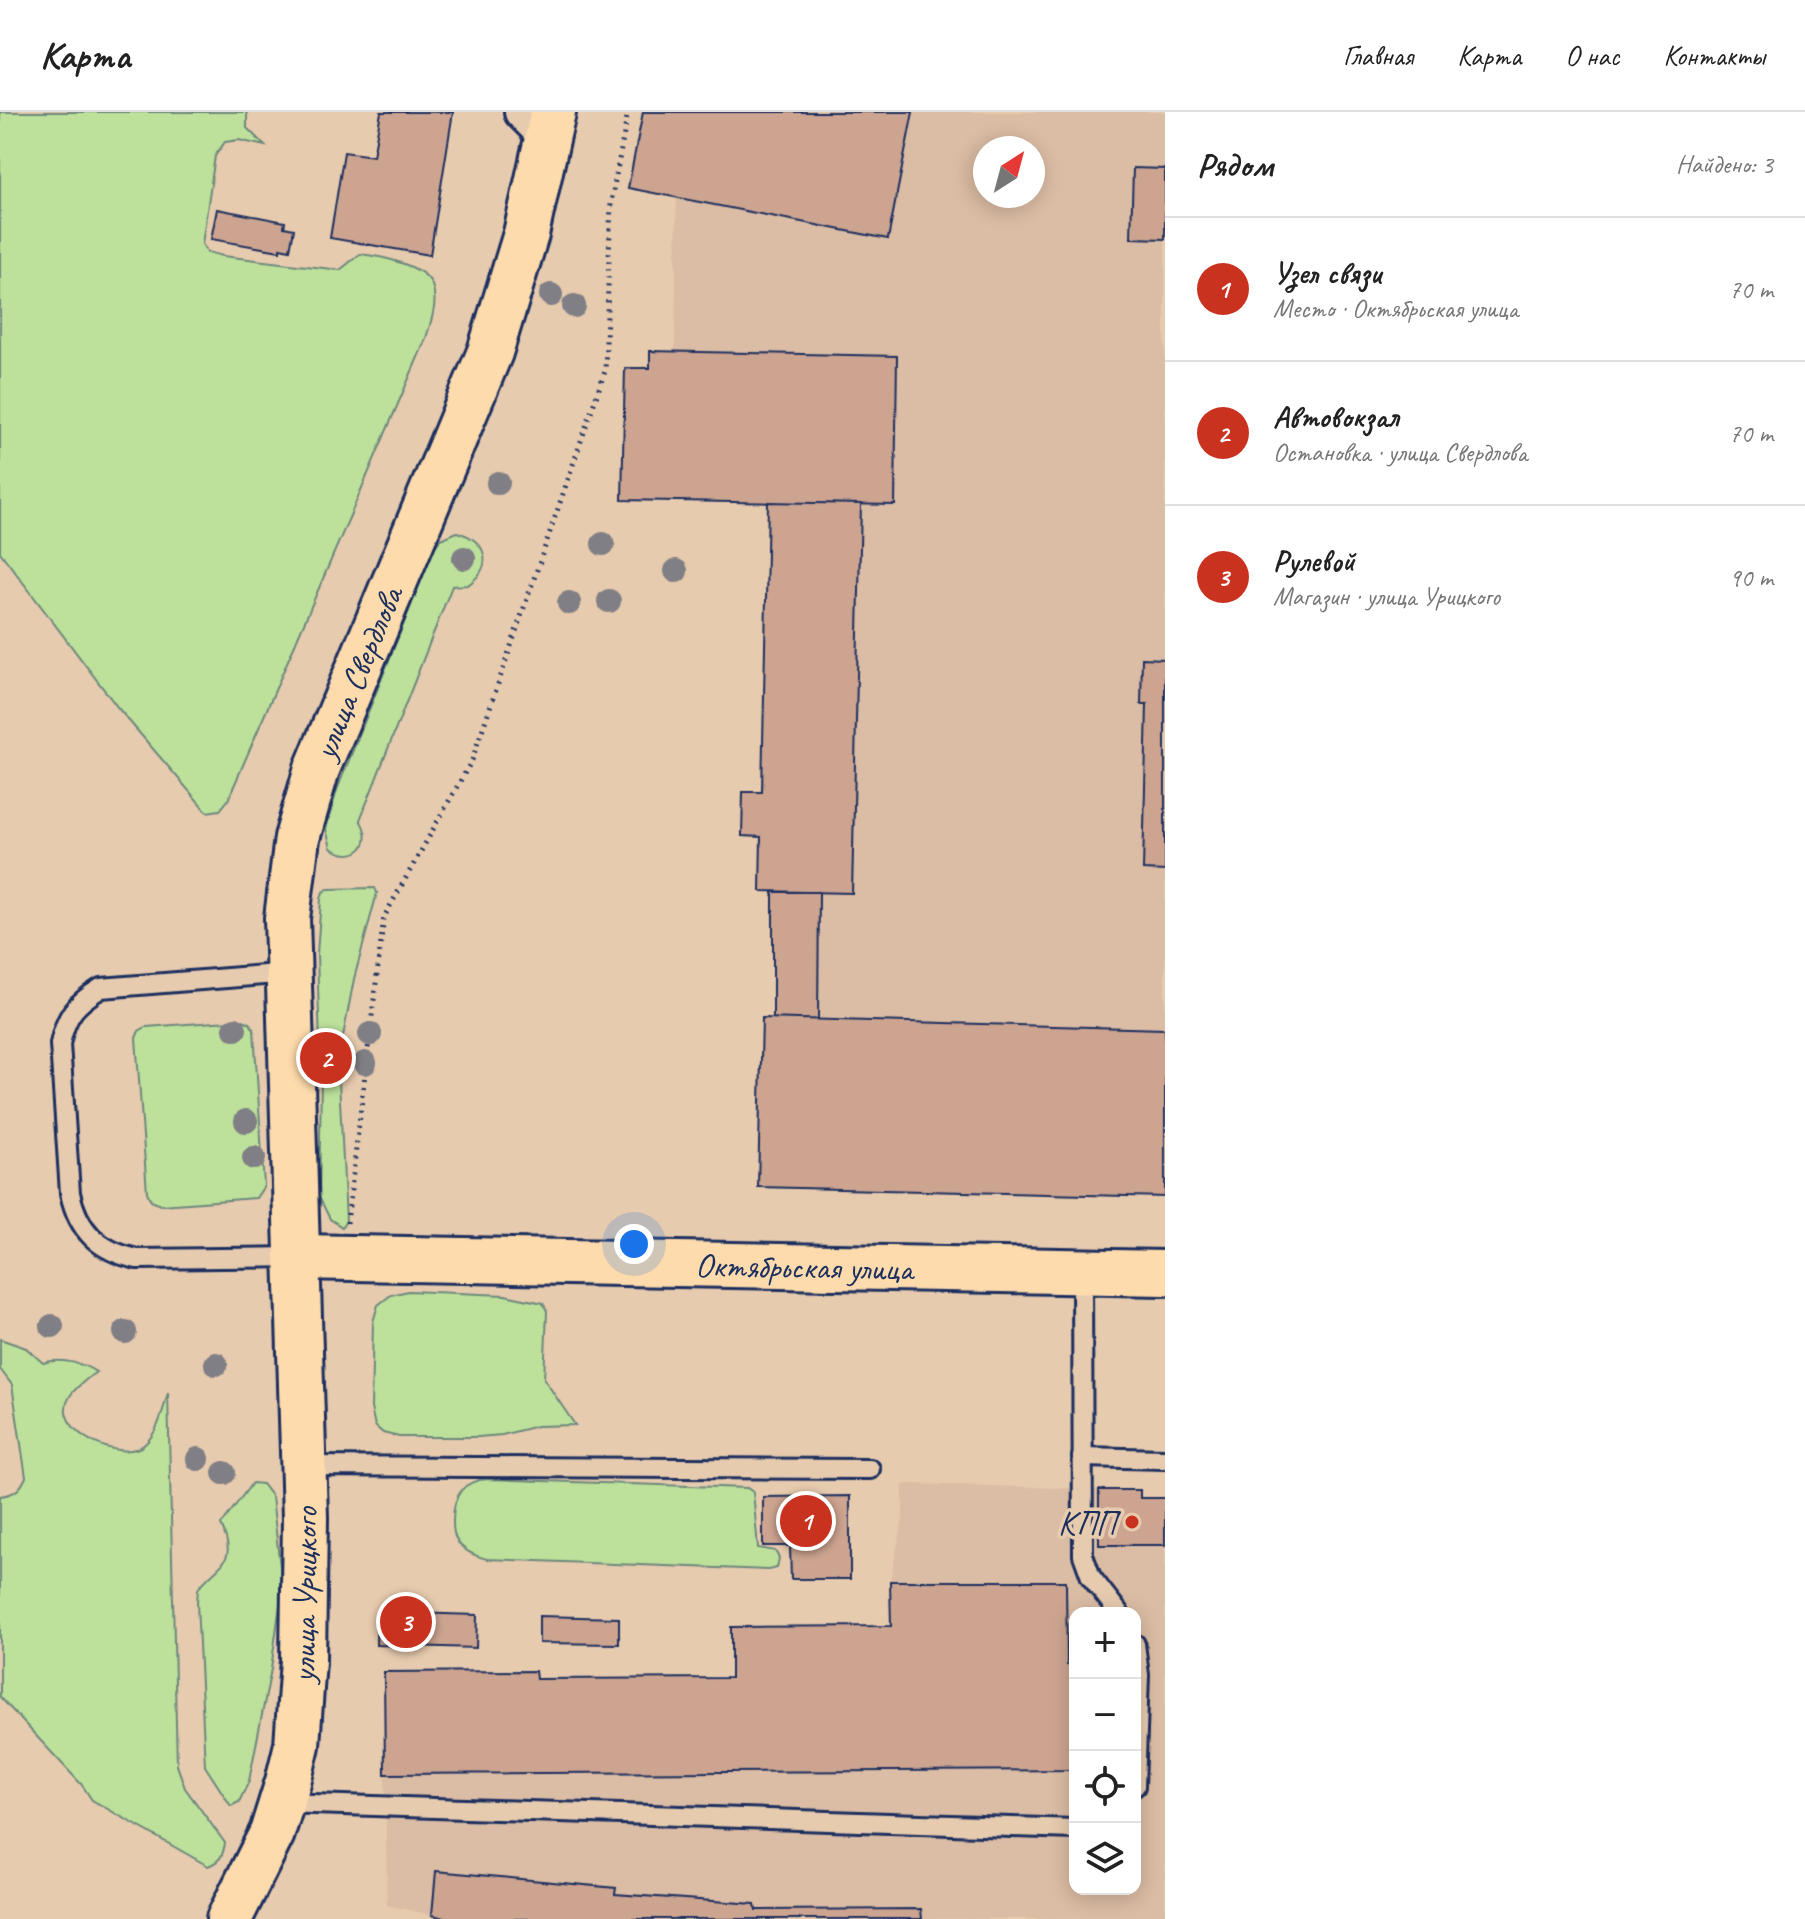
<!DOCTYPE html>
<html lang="ru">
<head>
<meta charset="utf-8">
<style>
  body { margin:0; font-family:Caveat,sans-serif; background:#f2f2f2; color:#222 }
  .controls { position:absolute; right:24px; bottom:24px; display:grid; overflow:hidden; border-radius:16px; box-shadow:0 4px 20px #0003 }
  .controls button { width:72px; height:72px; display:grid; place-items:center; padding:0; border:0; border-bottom:2px solid #e0e0e0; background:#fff; color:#222; font:40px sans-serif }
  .compass { position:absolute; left:973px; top:24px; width:72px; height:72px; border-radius:50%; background:#fff; box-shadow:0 4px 20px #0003; rotate:36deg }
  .you { position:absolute; left:634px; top:1132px; width:28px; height:28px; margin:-20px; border:6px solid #fff; border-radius:50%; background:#1a73e8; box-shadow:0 0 0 12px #1a73e833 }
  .badge { display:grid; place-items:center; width:52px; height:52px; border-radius:50%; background:#c8321e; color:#fff; font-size:26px; font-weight:700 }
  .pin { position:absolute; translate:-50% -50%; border:4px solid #fff; box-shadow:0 2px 8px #0006 }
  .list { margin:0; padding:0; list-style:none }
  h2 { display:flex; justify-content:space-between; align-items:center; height:104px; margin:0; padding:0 32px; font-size:34px }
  h2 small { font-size:26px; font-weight:400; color:#767676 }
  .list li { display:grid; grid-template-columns:52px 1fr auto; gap:24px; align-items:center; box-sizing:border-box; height:144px; padding:0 32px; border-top:2px solid #e0e0e0 }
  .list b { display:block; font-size:30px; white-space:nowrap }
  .list p { margin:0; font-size:26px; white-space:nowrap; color:#767676 }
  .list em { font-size:26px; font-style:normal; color:#767676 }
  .icon { flex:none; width:44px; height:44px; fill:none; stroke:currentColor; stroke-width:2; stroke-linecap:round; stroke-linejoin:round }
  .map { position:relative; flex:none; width:1165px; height:1807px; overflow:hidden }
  header { display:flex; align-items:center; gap:48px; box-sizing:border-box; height:112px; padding:0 40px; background:#fff; border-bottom:2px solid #e0e0e0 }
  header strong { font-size:38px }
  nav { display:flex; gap:44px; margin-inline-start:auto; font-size:28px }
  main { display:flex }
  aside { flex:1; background:#fff }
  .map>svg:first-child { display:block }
</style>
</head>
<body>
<header>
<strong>Карта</strong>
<nav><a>Главная</a><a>Карта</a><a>О нас</a><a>Контакты</a></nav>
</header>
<main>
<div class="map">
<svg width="1165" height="1807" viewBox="0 0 1165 1807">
  <rect width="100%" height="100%" fill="#e7cbae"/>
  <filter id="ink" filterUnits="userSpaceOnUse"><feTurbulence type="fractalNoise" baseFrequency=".0125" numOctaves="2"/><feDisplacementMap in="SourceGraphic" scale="16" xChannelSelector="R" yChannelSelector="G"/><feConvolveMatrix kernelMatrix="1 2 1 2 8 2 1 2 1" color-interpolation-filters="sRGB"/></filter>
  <g filter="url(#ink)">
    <!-- built -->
    <g fill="#dbbca4" fill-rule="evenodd">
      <path d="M643,0h522v1085l-407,-10 4,-169h11v-126l-13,-1 1,-54 -19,-1 1,-44 19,-1 6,-288 -145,-3 2,-132h25l25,-17 2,-154 -49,-9zM985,36h48v48h-48z"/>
      <path d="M912,1372l228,6v8h25v421h-716l-62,-14 -3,-233 151,-1 1,8 195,-1v-51l160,-1 -1,-45 13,-61v-35zM1075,1501h60v276h-60z"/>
    </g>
    <!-- green -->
    <g fill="#bde19b" stroke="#6c887c" stroke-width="2">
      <path d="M0,0h247v16l18,18 -26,-6 -14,2 -10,14 -13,88 5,8 16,4 117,14 20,-16c19,2 65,11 72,31 7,17 -2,40 -7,56l-197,459 -8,10 -13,2 -89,-104 -118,-156z"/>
      <path d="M457,420c30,8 38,34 11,53l-16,1 -92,234c16,25 -5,44 -29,28l-5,-19 11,-39 97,-242 7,-9z"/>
      <polygon points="375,776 377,781 354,867 341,935 320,934 317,842 321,787 323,780 328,777"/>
      <polygon points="243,908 250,911 254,918 264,1074 256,1086 161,1093 151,1089 147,1080 136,926 139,919 146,915"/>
      <polygon points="324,966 336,966 339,968 346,1109 342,1115 330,1107 319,1085 321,970"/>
      <polygon points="408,1179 505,1183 543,1191 547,1199 544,1267 575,1313 537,1314 502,1323 478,1325 399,1325 383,1321 375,1314 371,1296 373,1210 378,1193 391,1183"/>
      <path d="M0,1227l26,9 17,15c16,-5 38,-1 53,9 -9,7 -22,16 -27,26 -19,32 53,67 76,46 14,-13 18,-35 23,-51l9,372 8,23 40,55c-2,12 -4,18 -17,23l-116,-66 -10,-15 -82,-88v-201c15,-2 20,-6 26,-19l-14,-92 -12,-16z"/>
      <path d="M488,1367l259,9 6,4 5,56 17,3 4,7 -2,10 -9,2 -281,-11c-12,-3 -25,-8 -31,-20 -3,-5 -3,-13 -3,-18 0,-25 9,-41 35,-42z"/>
      <path d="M252,1371l10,1 10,13 8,70 1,30 -10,72 -22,112 -10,21 -8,4 -26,-40 -8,-163 1,-14c20,-26 41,-25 23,-64z"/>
    </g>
    <!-- building -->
    <g fill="#cda490" stroke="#1b2f5e" stroke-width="2">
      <polygon points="381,0 453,0 430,143 330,126 344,40 373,44"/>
      <polygon points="643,0 913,0 888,127 628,76"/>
      <polygon points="1133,56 1165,57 1165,127 1131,126"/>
      <polygon points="217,97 285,110 284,115 294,117 290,138 280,136 280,139 211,127"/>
      <polygon points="650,239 897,244 895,393 622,388 625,256 650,256"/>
      <polygon points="768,390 861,392 852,781 760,779 761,725 742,724 743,680 762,680"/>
      <polygon points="1142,546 1165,547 1165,759 1143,758 1147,592 1141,592"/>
      <polygon points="773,780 819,780 818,908 773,907"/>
      <polygon points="762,906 1165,917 1165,1085 758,1075"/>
      <polygon points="321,938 333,939 332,957 320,956"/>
      <polygon points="1099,1378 1140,1378 1140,1386 1165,1386 1165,1433 1099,1433"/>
      <polygon points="850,1384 850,1467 791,1467 790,1434 763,1434 763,1385"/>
      <polygon points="890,1469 1066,1469 1067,1553 1075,1553 1075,1658 385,1662 384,1560 535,1559 536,1567 731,1566 731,1515 891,1514"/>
      <polygon points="377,1500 477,1503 476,1536 376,1533"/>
      <polygon points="539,1504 619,1506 619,1532 539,1531"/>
      <polygon points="436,1759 616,1776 615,1782 755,1792 756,1798 921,1797 922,1807 449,1807 432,1803"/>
    </g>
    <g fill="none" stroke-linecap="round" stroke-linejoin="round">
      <defs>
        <g id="service">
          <path d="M289,861l-188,15c-26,16 -35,27 -41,56l10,149c8,38 29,58 67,66l161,-2"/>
          <polyline points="1082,1159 1083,1443 1091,1465 1119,1501"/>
          <polyline points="1082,1345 1165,1347"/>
          <polyline points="304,1354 870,1357"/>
          <polyline points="1135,1532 1139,1563 1135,1674"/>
          <polyline points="282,1691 1075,1717"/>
        </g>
        <polyline id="minor" points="522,0 548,26"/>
        <g id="primary">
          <path id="s1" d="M298,1145l867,16"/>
          <path id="s2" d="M229,1807l43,-86 16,-51 9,-37 6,-85 2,-142 -18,-600 10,-80 20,-69 173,-417 36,-118 27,-122"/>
        </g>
      </defs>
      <!-- service casing -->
      <use href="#service" stroke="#1b2f5e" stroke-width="24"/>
      <!-- minor casing -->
      <use href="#minor" stroke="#1b2f5e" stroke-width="40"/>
      <!-- primary casing -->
      <use href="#primary" stroke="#1b2f5e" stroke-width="50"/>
      <!-- path -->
      <polyline stroke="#1b2f5e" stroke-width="5" stroke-dasharray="2 6" stroke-linecap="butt" points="347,1111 384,805 472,648 605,259 611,90 628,0"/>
      <!-- service -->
      <use href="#service" stroke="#e7cbae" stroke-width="18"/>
      <!-- minor -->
      <use href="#minor" stroke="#e7cbae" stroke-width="34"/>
      <!-- primary -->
      <use href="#primary" stroke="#fedbac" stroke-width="44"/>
    </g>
    <!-- trees -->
    <g fill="#807f85">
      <circle cx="551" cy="183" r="12"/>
      <circle cx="574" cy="194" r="12"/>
      <circle cx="498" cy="371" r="12"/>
      <circle cx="603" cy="432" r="12"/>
      <circle cx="464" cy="446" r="12"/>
      <circle cx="676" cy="459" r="12"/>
      <circle cx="609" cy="489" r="12"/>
      <circle cx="569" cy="491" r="12"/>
      <circle cx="235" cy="917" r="12"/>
      <circle cx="370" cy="922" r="12"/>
      <circle cx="365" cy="951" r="12"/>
      <circle cx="246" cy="1009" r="12"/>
      <circle cx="254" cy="1046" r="12"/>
      <circle cx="52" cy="1214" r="12"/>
      <circle cx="125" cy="1220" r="12"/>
      <circle cx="216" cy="1252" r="12"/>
      <circle cx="198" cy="1347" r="12"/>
      <circle cx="224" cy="1361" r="12"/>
    </g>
  </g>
  <!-- markers -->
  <circle fill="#c8321e" stroke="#e7cbae" stroke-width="3" cx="1132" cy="1410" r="8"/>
  <g text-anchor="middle" stroke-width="7" stroke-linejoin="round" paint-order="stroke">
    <!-- street labels -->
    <g font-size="34" fill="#1b2f5e" stroke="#e7cbae">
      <text dy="12" stroke="none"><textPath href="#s2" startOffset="1272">улица Свердлова</textPath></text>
      <text dy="12" stroke="none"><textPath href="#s1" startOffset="506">Октябрьская улица</textPath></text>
      <text dy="12" stroke="none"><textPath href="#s2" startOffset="338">улица Урицкого</textPath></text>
    </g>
    <!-- poi labels -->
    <g font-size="34" fill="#1b2f5e" stroke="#e7cbae" text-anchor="end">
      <text x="1116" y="1422">КПП</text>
    </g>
  </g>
</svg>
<div class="controls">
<button>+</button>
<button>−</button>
<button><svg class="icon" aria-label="locate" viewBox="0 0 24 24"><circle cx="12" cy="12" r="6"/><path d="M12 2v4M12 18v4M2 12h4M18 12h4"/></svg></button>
<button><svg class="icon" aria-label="layers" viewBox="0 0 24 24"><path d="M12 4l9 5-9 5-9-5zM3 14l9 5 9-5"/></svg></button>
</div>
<svg class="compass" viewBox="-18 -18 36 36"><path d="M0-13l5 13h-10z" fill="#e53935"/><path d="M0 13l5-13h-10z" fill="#767676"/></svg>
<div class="you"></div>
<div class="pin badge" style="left:806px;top:1409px">1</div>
<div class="pin badge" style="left:326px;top:946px">2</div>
<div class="pin badge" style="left:406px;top:1510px">3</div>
</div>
<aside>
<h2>Рядом<small>Найдено: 3</small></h2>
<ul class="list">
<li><span class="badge">1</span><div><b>Узел связи</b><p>Место · Октябрьская улица</p></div><em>70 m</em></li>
<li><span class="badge">2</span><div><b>Автовокзал</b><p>Остановка · улица Свердлова</p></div><em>70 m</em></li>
<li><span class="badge">3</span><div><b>Рулевой</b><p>Магазин · улица Урицкого</p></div><em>90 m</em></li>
</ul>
</aside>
</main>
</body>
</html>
